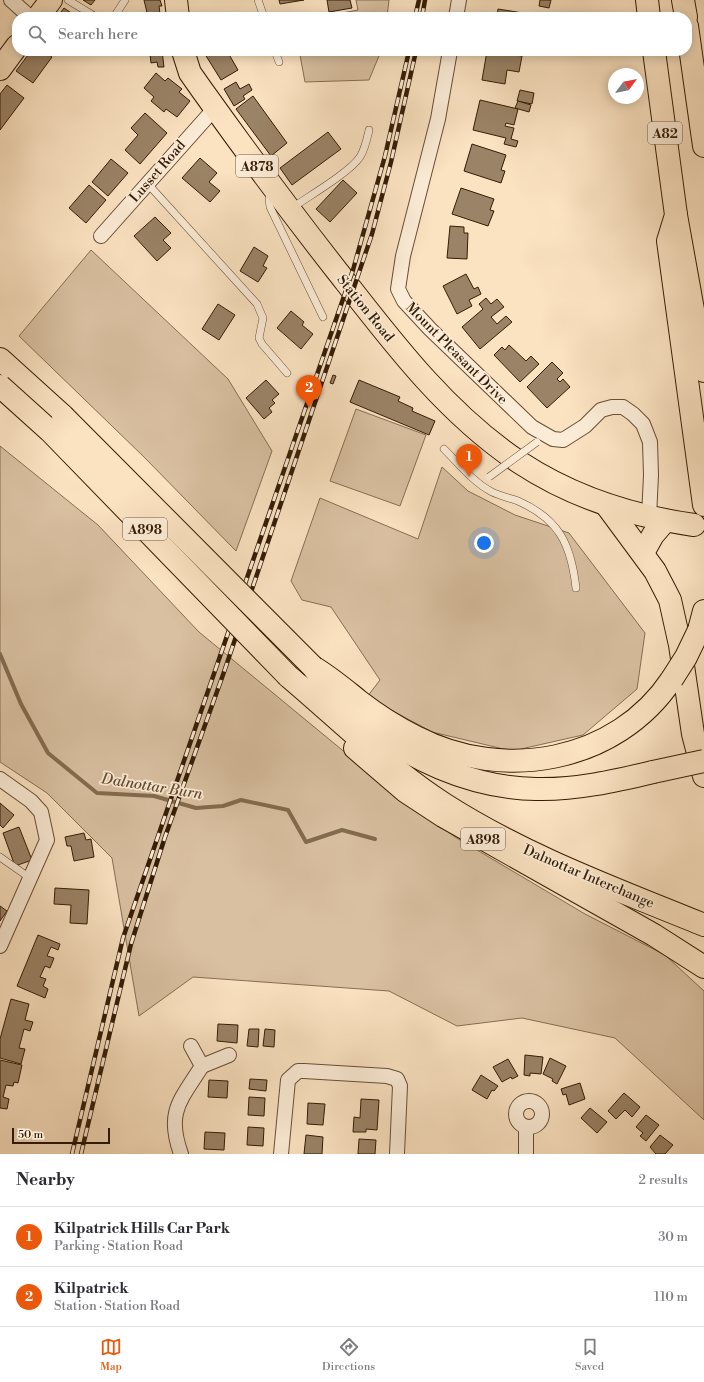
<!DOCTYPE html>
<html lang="en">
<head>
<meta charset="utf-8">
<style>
  body { margin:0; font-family:"Libre Bodoni",serif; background:#f7f7f7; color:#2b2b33 }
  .compass { position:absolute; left:608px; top:68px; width:36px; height:36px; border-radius:50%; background:#fff; box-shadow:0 2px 10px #0003; rotate:58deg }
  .scale { position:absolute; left:12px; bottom:10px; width:98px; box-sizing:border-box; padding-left:4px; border:2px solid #341c05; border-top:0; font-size:11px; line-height:14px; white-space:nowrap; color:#341c05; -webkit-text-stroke:3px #fcecd7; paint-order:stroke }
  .you { position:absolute; left:484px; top:543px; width:14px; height:14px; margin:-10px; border:3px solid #fff; border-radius:50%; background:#1a73e8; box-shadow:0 0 0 6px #1a73e833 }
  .badge { display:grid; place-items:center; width:26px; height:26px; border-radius:50%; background:#ea580c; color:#fff; font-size:13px; font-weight:700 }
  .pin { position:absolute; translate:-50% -33px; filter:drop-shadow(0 1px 2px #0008) }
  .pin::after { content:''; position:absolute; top:21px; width:14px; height:12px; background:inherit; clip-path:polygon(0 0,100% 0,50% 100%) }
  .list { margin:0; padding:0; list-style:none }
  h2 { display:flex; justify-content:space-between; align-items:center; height:52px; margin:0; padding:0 16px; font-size:17px }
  h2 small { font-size:13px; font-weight:400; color:#7c7c81 }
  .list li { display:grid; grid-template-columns:26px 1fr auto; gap:12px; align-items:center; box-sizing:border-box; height:60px; padding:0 16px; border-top:1px solid #e1e1e2 }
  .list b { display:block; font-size:15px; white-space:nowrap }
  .list p { margin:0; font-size:13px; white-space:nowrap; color:#7c7c81 }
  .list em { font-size:13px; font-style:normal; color:#7c7c81 }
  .icon { flex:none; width:22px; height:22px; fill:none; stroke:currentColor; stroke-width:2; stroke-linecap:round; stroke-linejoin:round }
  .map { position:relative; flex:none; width:704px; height:1154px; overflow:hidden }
  .search { position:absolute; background:#fff; box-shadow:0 2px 10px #0003; left:12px; right:12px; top:12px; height:44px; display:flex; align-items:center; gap:10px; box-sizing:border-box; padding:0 14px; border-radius:16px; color:#7c7c81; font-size:15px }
  .sheet { height:172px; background:#fff }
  nav { display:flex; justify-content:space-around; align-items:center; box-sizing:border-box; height:56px; border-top:1px solid #e1e1e2; background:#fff; font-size:11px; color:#7c7c81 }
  nav a { display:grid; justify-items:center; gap:2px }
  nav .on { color:#ea580c }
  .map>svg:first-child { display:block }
</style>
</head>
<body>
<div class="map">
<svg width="704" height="1154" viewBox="0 0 704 1154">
  <rect width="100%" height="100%" fill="#fbe2c1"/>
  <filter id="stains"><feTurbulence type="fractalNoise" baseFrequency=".005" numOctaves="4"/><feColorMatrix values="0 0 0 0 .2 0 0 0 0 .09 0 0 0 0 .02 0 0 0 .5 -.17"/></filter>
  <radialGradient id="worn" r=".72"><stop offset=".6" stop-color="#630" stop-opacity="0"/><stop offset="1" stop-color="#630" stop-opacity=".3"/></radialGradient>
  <!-- green -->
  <g fill="#d9c0a1" stroke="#866e53">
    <polygon points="356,0 389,0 387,17 327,17 326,16 358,10"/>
    <polygon points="324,51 381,51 369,80 305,82 300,55"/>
    <polygon points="91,250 228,379 272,451 236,551 144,457 19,336"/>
    <polygon points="356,409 426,435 400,506 330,481"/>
    <polygon points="0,446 98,525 199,632 347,754 455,837 585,914 665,955 704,991 704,1120 615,1038 522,1018 457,1026 389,991 193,977 139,1016 112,858 47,793 0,762"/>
    <polygon points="442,467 468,491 515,515 569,533 645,633 637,689 583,735 512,751 432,732 367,697 380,680 331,607 302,600 291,581 320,498 418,539"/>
  </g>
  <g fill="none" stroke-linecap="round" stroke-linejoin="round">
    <!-- stream -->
    <polyline stroke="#836b4f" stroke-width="4" points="0,654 21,704 48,753 97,793 154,796 196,808 223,806 241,800 288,810 306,842 342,830 375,839"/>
  </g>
  <!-- building -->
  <g fill="#9b8367" stroke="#341c05">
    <polygon points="83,0 95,0 91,5"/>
    <polygon points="144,0 160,0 162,6 159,6 160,14 148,17"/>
    <polygon points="279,0 304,0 280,4"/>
    <polygon points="327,0 350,0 352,8 329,12"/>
    <polygon points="540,0 551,0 549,8 539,6"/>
    <polygon points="64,8 77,17 57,17"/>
    <polygon points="498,9 529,14 528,17 497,17"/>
    <polygon points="31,51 44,51 52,57 33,83 16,71"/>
    <polygon points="49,51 60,51 56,56"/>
    <polygon points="143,51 162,51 164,67 158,67 157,62 151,63 150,54 143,55"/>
    <polygon points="203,51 227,51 238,70 221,80"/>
    <polygon points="487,51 522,56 519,72 507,70 505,84 482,80"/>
    <polygon points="156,73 165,81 168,78 182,89 179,92 190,101 177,117 166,109 164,112 151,101 154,97 144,88"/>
    <polygon points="236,82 240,89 249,84 252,90 243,96 245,99 234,106 224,89"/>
    <polygon points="7,85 24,98 0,130 0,94"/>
    <polygon points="520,90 534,93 532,104 517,101"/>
    <polygon points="253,96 287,143 271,156 236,109"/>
    <polygon points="480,100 518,109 514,125 506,123 505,126 514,128 511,139 518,141 516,147 504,144 506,138 473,130"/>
    <polygon points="518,101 531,105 529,112 515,108"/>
    <polygon points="145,113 167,133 140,164 125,150 138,135 131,128"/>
    <polygon points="328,132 341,149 292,185 280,168"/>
    <polygon points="472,144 506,155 501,170 505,171 501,183 464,171"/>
    <polygon points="200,158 217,173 209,182 220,191 210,202 182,178"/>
    <polygon points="111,159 128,173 108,196 92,182"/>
    <polygon points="343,180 357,193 330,222 316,209"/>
    <polygon points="89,185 106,200 86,223 69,208"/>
    <polygon points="461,188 494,199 490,210 494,211 488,226 452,214"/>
    <polygon points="155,217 171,233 163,240 171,248 157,261 134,236"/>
    <polygon points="450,226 464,227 464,233 468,233 467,259 447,258"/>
    <polygon points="254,247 268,256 263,266 267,268 258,282 240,271"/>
    <polygon points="466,274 474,289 478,287 481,294 469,300 472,306 457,314 443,286"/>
    <polygon points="486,298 491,304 497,299 504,307 491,317 497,324 506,316 512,322 480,349 462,327 483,309 479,304"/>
    <polygon points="218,304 235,315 219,340 202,329"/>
    <polygon points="291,311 304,322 302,325 313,334 301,349 277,328"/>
    <polygon points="509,345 526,361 531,356 539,364 520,382 494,355 502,347 505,350"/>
    <polygon points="552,362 563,373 557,379 560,382 563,379 570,387 547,408 527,387"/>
    <polygon points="333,375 336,376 333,384 330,383"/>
    <polygon points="266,380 279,394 272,400 275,403 269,408 272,412 264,419 246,398"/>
    <polygon points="359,380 400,397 398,401 413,408 412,411 435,421 429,435 350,402"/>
    <polygon points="0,803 14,815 3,828 0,825"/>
    <polygon points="19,827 32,860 15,866 3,833"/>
    <polygon points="84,833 86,840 91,839 94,857 74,861 71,846 67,846 65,837"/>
    <polygon points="55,888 89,890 87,924 70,923 71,905 54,904"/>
    <polygon points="0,906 7,911 0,921"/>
    <polygon points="38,935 60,944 58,950 51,947 47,956 54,958 50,968 45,966 40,977 46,979 43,986 48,989 45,998 17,986"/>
    <polygon points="11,999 29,1004 25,1020 33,1022 30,1031 24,1029 19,1048 25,1049 21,1064 0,1058 0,1039"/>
    <polygon points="218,1024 238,1025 237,1043 217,1041"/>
    <polygon points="249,1029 259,1029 258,1047 247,1046"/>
    <polygon points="265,1029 275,1030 274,1047 263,1046"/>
    <polygon points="525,1055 543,1057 541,1074 530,1073 530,1076 524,1075"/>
    <polygon points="550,1058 566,1066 557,1084 552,1081 553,1079 543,1074"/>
    <polygon points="508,1059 518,1076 512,1079 511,1077 502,1082 493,1067"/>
    <polygon points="0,1060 22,1065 18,1083 14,1082 13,1086 6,1085 3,1097 9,1099 7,1109 0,1108"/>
    <polygon points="481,1075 498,1086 494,1091 492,1090 487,1099 472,1090"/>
    <polygon points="250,1079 267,1080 266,1091 249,1089"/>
    <polygon points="209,1080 228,1081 227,1098 208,1097"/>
    <polygon points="580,1083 585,1099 569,1105 566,1094 563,1095 561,1089"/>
    <polygon points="624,1093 640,1107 632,1117 625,1110 616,1119 608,1111"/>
    <polygon points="249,1097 265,1098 264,1116 248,1115"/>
    <polygon points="361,1099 379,1100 377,1130 366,1129 366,1132 353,1132 354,1117 360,1118"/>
    <polygon points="308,1103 325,1104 323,1125 307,1124"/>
    <polygon points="590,1108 607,1122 597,1133 581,1118"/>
    <polygon points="646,1115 659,1125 646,1141 640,1136 643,1133 636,1127"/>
    <polygon points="248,1127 264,1128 263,1146 247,1145"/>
    <polygon points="205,1132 225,1133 224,1150 204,1149"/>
    <polygon points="306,1135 323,1137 322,1154 304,1154"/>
    <polygon points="660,1135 673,1145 665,1154 656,1154 650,1147"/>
    <polygon points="359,1139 376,1140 375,1154 358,1154"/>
  </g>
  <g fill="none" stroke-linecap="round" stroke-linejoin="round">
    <defs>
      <g id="service">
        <polyline points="68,0 96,17"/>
        <polyline points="258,0 264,17"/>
        <polyline points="114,17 125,0"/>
        <polyline points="275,51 279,62"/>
        <polyline points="147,183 257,304 263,318 259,338 262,344 287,373"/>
        <polyline points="273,194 269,198 270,207 323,317"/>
        <path d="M292,208c17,-12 57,-35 68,-51 5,-8 7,-18 9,-27"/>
        <path d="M444,449c15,15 29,33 48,43 8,4 18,6 26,9 41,18 53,43 58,87"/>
        <polyline points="0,857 30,878"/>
      </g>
      <g id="minor">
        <polyline points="11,0 30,17"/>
        <polyline points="456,17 459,0"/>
        <polyline points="450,51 438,119 403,256 398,289 404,301 430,329 532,427 553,439 563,440 585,426 601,410 612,407 623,407 633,414 643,424 650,442 651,475 649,517"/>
        <polyline points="101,236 215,108"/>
        <polyline points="0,779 31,801 41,812 47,840 0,946"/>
        <polyline points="191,1046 202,1066 229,1055"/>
        <circle cx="529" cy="1114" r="13"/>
        <path d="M181,1154c-15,-42 -1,-53 21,-88"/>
        <polyline points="281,1154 288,1080 298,1071 304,1071 387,1076 397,1079 400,1086 397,1154"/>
        <polyline points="526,1154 526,1128"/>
      </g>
      <g id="primary">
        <polyline points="176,0 178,17"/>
        <polyline points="38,17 51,0"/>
        <path d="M183,51l7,22 12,17c45,63 91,125 139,186 52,67 106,138 178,186 53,35 112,54 175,63"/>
        <polyline points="0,69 17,46"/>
        <polyline points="676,215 704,371"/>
        <polyline points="607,506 655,571 670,600 680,645 693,734 704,776"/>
        <polyline points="643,553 653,535 665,521"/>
        <path d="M314,668c5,8 10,16 15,23 8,9 18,17 27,25 50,42 114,72 180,73 40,1 79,-8 117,-17"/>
        <polyline points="355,748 405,791 443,816 654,935 704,967"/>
      </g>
      <g id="trunk">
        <polyline points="647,0 649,17"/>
        <polyline points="683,0 686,17"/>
        <polyline points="687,26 704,146"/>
        <polyline points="654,51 676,215 668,241 704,505"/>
        <polyline points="0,359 63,416"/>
        <polyline points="699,630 704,611"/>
        <path d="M313,667c17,10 31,22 46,34 18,14 37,26 57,36 87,45 200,26 256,-58"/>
        <path d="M288,676c52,44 99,91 156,128 81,52 172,85 260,121"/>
      </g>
    </defs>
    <!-- service casing -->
    <use href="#service" stroke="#664e34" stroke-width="8"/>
    <!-- minor casing -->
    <use href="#minor" stroke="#664e34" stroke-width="16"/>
    <!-- primary casing -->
    <use href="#primary" stroke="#341c05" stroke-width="24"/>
    <!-- trunk casing -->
    <use href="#trunk" stroke="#341c05" stroke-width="24"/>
    <!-- service -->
    <use href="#service" stroke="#fcecd7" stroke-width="7"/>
    <!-- minor -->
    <use href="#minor" stroke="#fcecd7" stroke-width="14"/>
    <!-- primary -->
    <use href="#primary" stroke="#fbe2c1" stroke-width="22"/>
    <!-- trunk -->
    <use href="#trunk" stroke="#fbe2c1" stroke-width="22"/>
    <defs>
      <g id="rail">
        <polyline points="415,17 419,0"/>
        <polyline points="422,17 425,0"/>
        <polyline points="72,1154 123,938 353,270 385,156 409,51"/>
        <polyline points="81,1154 131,944 165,837 224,672 372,234 391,162 416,51"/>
      </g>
    </defs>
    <!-- rail casing -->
    <use href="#rail" stroke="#341c05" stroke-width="4.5"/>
    <!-- rail -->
    <use href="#rail" stroke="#fcecd7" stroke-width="3" stroke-dasharray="9" stroke-linecap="butt"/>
    <defs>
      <polyline id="service-bridge" points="489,477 537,442"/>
      <polyline id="primary-bridge" points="653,772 704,761"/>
      <g id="trunk-bridge">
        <polyline points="0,386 50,431 288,676"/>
        <polyline points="63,416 313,667"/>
        <polyline points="672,679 686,657 699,630"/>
      </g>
    </defs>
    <!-- service-bridge casing -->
    <use href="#service-bridge" stroke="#664e34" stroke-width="8" stroke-linecap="butt"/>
    <!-- primary-bridge casing -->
    <use href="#primary-bridge" stroke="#341c05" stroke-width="24" stroke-linecap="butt"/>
    <!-- trunk-bridge casing -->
    <use href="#trunk-bridge" stroke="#341c05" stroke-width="24" stroke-linecap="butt"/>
    <!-- service-bridge -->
    <use href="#service-bridge" stroke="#fcecd7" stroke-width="7"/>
    <!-- primary-bridge -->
    <use href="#primary-bridge" stroke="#fbe2c1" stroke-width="22"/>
    <!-- trunk-bridge -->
    <use href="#trunk-bridge" stroke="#fbe2c1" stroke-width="22"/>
  </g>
  <g text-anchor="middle" stroke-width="3.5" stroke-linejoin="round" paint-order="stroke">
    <!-- shield labels -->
    <g fill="#fcecd7" stroke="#705a44" stroke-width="1">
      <rect x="648" y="122" width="34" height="22" rx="3"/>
      <rect x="236" y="155" width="42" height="22" rx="3"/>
      <rect x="123" y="518" width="44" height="22" rx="3"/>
      <rect x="461" y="828" width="44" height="22" rx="3"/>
    </g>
    <g font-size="13" font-weight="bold" fill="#341c05">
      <text x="665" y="138">A82</text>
      <text x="257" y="171">A878</text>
      <text x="145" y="534">A898</text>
      <text x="483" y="844">A898</text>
    </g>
    <!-- street labels -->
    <g font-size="14" fill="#341c05" stroke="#fcecd7">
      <text transform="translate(157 171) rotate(-49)" y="5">Lusset Road</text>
      <text transform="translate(366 308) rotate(51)" y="5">Station Road</text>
      <text transform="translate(457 353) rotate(45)" y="5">Mount Pleasant Drive</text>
      <text transform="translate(589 876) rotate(23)" y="5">Dalnottar Interchange</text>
    </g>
    <!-- water labels -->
    <g font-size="15" font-style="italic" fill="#624a30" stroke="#fcecd7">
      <text transform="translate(152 786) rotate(9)" y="5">Dalnottar Burn</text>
    </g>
  </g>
  <rect width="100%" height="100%" filter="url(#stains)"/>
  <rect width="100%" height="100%" fill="url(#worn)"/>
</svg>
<svg class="compass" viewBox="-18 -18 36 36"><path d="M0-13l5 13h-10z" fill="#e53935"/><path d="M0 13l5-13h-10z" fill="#7c7c81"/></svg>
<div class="scale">50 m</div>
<div class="you"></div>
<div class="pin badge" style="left:469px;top:477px">1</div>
<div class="pin badge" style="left:309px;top:408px">2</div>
<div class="search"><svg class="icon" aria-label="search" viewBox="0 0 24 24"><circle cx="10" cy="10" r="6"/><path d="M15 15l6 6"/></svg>Search here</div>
</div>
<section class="sheet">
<h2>Nearby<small>2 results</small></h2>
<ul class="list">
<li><span class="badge">1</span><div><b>Kilpatrick Hills Car Park</b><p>Parking · Station Road</p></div><em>30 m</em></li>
<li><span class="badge">2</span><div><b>Kilpatrick</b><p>Station · Station Road</p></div><em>110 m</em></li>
</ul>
</section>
<nav>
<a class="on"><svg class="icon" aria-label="map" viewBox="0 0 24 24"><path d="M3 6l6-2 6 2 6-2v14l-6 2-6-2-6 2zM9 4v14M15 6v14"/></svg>Map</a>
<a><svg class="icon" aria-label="directions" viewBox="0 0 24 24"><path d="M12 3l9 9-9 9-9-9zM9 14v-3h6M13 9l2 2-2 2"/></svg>Directions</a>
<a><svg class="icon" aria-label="saved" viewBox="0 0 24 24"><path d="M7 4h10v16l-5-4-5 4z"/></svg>Saved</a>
</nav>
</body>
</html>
